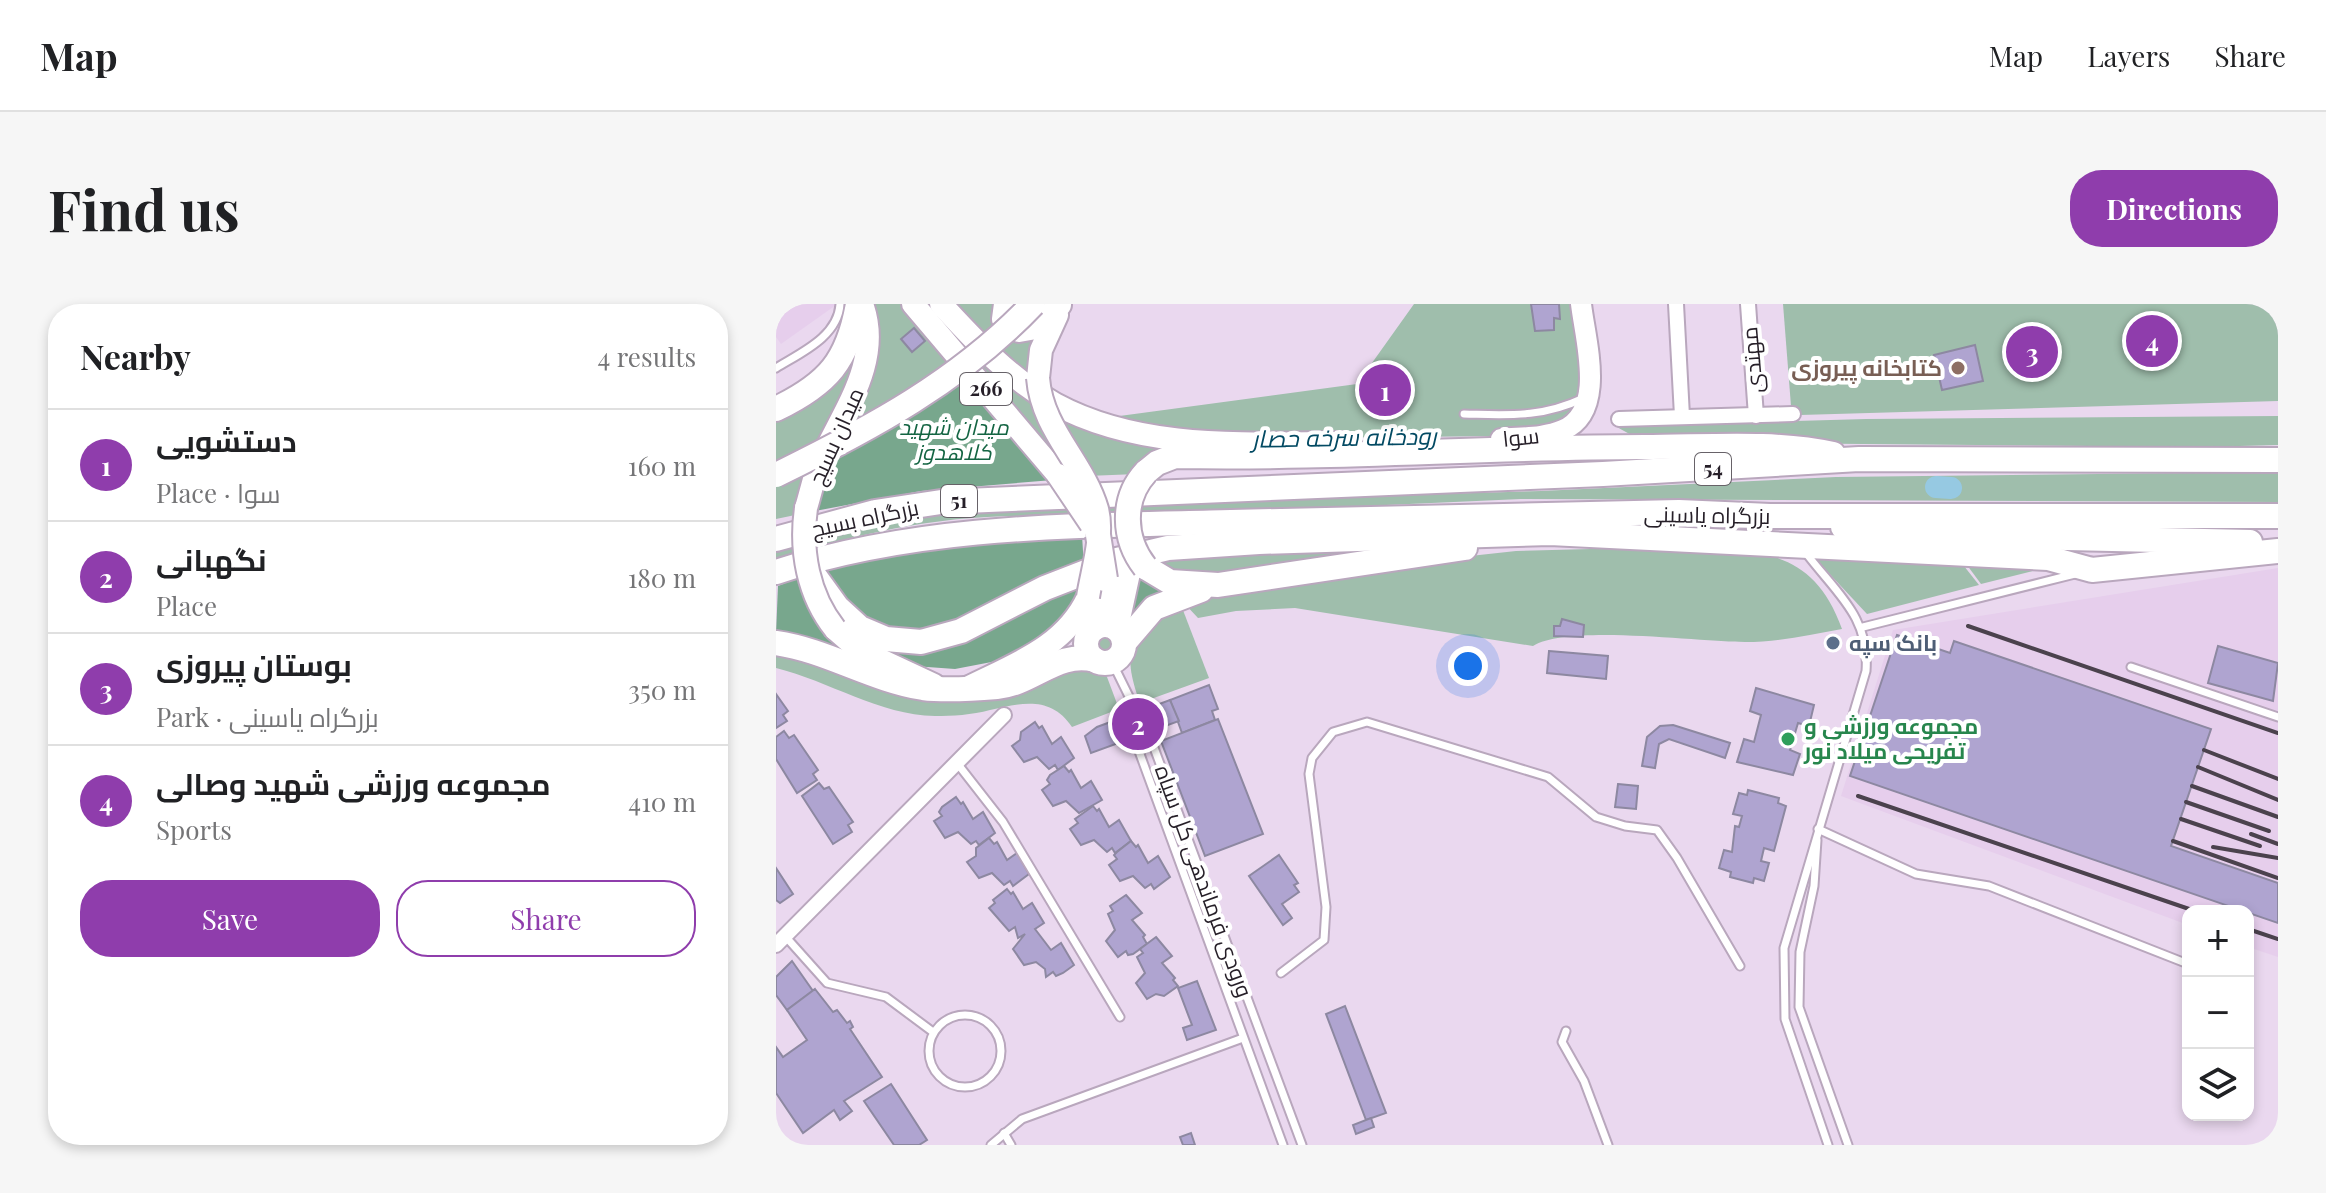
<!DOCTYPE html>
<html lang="en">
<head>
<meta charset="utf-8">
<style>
  body { margin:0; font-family:"Playfair Display",Cairo,serif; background:#f6f6f6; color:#202124 }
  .controls { position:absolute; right:24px; bottom:24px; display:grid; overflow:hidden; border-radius:16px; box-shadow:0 4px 12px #0003 }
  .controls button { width:72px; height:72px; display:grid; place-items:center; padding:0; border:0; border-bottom:2px solid #e0e0e0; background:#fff; color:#202124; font:40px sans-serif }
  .you { position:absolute; left:692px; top:362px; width:28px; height:28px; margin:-20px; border:6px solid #fff; border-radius:50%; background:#1a73e8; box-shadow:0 0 0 12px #1a73e833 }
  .badge { display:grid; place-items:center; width:52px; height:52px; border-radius:50%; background:#8f3dac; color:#fff; font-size:26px; font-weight:700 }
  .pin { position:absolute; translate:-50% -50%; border:4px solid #fff; box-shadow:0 2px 8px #0006 }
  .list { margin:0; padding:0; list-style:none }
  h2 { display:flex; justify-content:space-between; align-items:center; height:104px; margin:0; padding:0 32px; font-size:34px }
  h2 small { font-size:26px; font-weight:400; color:#757577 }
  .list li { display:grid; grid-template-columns:52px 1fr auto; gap:24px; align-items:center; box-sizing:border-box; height:112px; padding:0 32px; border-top:2px solid #e0e0e0 }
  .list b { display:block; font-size:30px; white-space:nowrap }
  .list p { margin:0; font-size:26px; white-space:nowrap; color:#757577 }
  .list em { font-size:26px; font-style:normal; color:#757577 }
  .actions { display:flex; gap:16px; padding:24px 32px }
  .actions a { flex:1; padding:18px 0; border:2px solid #8f3dac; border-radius:32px; text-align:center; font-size:28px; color:#8f3dac }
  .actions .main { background:#8f3dac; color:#fff }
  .icon { flex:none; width:44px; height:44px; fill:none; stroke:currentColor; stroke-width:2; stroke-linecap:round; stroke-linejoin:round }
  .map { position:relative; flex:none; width:1502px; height:841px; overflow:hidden; border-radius:32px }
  header { display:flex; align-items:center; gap:48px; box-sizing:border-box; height:112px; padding:0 40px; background:#fff; border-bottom:2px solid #e0e0e0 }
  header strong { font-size:38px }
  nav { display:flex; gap:44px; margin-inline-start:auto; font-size:28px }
  .intro { display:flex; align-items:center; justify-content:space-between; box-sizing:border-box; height:192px; padding:0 48px }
  h1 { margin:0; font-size:56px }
  .button { padding:20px 36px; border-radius:32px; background:#8f3dac; color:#fff; font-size:28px; font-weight:700 }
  main { display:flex; gap:48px; padding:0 48px }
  aside { flex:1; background:#fff; border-radius:32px; box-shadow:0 4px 12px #0003 }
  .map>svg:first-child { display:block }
</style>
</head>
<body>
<header>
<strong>Map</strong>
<nav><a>Map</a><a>Layers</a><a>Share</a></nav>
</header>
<div class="intro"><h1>Find us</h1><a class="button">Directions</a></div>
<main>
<aside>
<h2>Nearby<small>4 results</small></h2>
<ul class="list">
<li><span class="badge">1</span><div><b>دستشویی</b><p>Place · سوا</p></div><em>160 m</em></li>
<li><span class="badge">2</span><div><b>نگهبانی</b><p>Place</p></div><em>180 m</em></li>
<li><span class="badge">3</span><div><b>بوستان پیروزی</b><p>Park · بزرگراه یاسینی</p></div><em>350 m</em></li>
<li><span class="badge">4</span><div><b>مجموعه ورزشی شهید وصالی</b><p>Sports</p></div><em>410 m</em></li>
</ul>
<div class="actions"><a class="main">Save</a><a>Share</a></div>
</aside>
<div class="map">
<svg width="1502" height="841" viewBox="0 0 1502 841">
  <rect width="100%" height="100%" fill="#ead8ef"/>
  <!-- built -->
  <g fill="#e6ceec">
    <polygon points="0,0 59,0 60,1 5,40 0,33"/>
    <polygon points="1502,264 1502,653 1472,643 1472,607 1412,607 1412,621 1065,492 1117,326"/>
  </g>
  <!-- green -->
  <g fill="#9fbeac">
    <polygon points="95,0 131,0 181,61 63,134"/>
    <polygon points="175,0 223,0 223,19 210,38"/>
    <polygon points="638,0 797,0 805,90 792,119 728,132 531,134 416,130 336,113 581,80"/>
    <polygon points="1007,0 1502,0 1502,97 1024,111 1015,102"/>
    <polygon points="262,27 255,72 220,43"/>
    <polygon points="84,28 83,51 43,143 0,165 0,110"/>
    <path d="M206,54l52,44 53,102 454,-13 295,-14 442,-5v30l-757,-3 -448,20c-97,-11 -205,10 -297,41v-10l135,-32 174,-14 -112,-138z"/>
    <polygon points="1502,112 1502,141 1425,143 868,138 839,122 1090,115"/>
    <polygon points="278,114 381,140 393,147 361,170 311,172"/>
    <polygon points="36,159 24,210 0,215 0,176"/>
    <polygon points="628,242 416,277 370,258 393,253"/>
    <path d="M890,243c79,5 144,-8 176,82 -33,6 -64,13 -97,13 -49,0 -176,-18 -212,4l-238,-38 -59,3 -38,7 -14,-15 19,-8 203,-32 110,-12z"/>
    <polygon points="1034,249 1184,257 1203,281 1091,310"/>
    <polygon points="1188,257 1261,266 1205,280"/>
    <path d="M405,301l28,73 -69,25c-20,-54 -10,-73 41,-98z"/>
    <circle cx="329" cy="339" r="11"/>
    <path d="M0,344l125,44 165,-30 32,4 9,11 12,32 -47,18c-21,-32 -51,-24 -82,-17 -18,5 -38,6 -55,6 -56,-1 -106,-35 -159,-48z"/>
  </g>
  <!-- forest -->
  <g fill="#78a78d">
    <polygon points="188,69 277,176 145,187 39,207 52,151"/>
    <path d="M306,231l2,33 -127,59 -59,8 -45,-21 -29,-43c84,-23 171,-29 258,-36z"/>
    <polygon points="356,271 403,284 352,327"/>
    <polygon points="27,272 80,349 0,330 2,282"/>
    <polygon points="307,275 302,293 280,324 226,356 179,365 124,361 44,292 114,342"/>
  </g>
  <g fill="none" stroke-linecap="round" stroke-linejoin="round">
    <!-- river -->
    <polyline stroke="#96c9e2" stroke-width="22" points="1160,183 1175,184"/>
  </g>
  <!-- building -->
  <g fill="#afa4d0" stroke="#8d88a1" stroke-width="2">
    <polygon points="755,0 783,0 784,15 778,14 778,26 759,27"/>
    <polygon points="138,24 149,37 136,48 125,35"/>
    <polygon points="1199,41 1207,77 1166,86 1158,51"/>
    <polygon points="604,70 624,79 619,101 592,93"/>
    <polygon points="786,315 808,321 807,333 778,332 778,322 784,322"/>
    <polygon points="1121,331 1174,349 1178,337 1435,425 1395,542 1502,579 1502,619 1074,472"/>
    <polygon points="1442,342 1502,359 1497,397 1432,379"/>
    <polygon points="773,347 832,352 830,375 771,369"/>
    <polygon points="433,381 442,405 436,407 439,416 406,429 394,396"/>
    <polygon points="980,384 1038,401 1033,422 1022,419 1014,446 1024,450 1017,471 961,458 968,435 978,438 985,411 974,407"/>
    <polygon points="0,390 12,407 7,411 11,417 0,424"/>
    <polygon points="394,396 403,417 315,449 309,432 321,423"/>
    <polygon points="442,415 487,530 429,552 385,437"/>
    <polygon points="259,418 263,424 266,422 276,440 285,433 298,454 282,466 279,461 273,465 261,453 248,458 236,442 244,436 245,428"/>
    <polygon points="897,421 954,439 949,454 893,435 883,440 879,464 866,462 871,433 884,422"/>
    <polygon points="8,427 13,434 18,431 42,466 37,470 41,476 21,489 0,455 0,433"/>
    <polygon points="288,462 293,468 295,466 305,484 315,477 326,496 303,509 290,497 277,502 266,486 274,480 271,476 274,471"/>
    <polygon points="43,479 48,485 53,483 77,518 72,521 76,528 57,540 26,492"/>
    <polygon points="842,480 862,482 860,505 839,503"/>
    <polygon points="972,486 1003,494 1002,499 1010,502 998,547 988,544 985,557 993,559 988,577 978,574 977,579 954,573 955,568 943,564 948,546 956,548 959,522 963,523 966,512 957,510 963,489 971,491"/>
    <polygon points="180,493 185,500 187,498 197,515 207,508 219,529 203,541 200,537 195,540 182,528 169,534 158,517 166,512 163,508 166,503"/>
    <polygon points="317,502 321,507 323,505 333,523 343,516 355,537 339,549 336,544 331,548 318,536 305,541 294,525 302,519 299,515"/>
    <polygon points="213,534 218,540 221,538 231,556 241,549 253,570 237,582 234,577 228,581 216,569 203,574 191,558 200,552 200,544"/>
    <polygon points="355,537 360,543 362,541 372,559 382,552 394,573 378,585 375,580 369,584 357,572 344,577 333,561 341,555 338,551 341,548"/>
    <polygon points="503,551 522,579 518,581 523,588 506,600 516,614 507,621 473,572"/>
    <polygon points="0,564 17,590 4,599 0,596"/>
    <polygon points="231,585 235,590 237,588 247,605 256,599 268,619 259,625 275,646 285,639 298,661 287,669 280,672 277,668 270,673 269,665 260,658 248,661 237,645 249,630 242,634 239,623 233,627 213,604 219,599 217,596"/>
    <polygon points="350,591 366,609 356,616 369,631 367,633 371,640 357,650 352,651 350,647 342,653 330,637 339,626 332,610 337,607 334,602"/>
    <polygon points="380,633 396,652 386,659 399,674 397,676 402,682 388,692 380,690 371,695 360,679 369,669 361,653 367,649 364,645"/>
    <polygon points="16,657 37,687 11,706 0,691 0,673"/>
    <polygon points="421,677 440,726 411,736 407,724 416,721 402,684"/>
    <polygon points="39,685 57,708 61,706 71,719 74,717 77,723 74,725 106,773 68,797 76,807 64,816 58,806 27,829 0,789 0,743 7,753 31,736 11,706"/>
    <polygon points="569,702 610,809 590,816 550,710"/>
    <polygon points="115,780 151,836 143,841 118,841 88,797"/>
    <polygon points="595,814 598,823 580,830 577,821"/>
    <polygon points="415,829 419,841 407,841 404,833"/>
  </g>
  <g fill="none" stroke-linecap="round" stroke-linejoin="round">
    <defs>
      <g id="lane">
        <path d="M0,64c24,-15 62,-31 64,-64"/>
        <path d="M688,110c46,1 77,4 120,-16"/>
        <path d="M1030,249c31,41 64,64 60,118l-82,277 1,71 43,126"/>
        <polyline points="1087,323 1299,270"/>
        <polyline points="336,358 377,441 526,841"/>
        <polyline points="1355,363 1502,413"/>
        <polyline points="353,398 353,420 507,841"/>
        <polyline points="181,459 227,518 344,713"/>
        <polyline points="1042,525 1140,570 1213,582 1412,660"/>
        <polyline points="1041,536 1038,582 1024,648 1023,703 1072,841"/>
        <polyline points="9,632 51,679 110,693 157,728"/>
        <polyline points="505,669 548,636 550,603 533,470 536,454 557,428 591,418 772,473 820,513 849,522 881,526 901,554 964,662"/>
        <circle cx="189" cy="747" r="36"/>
        <polyline points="790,727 786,738 808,777 832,841"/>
        <polyline points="228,829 235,841"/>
        <polyline points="215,841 246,815 467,734"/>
      </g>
      <g id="street">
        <polyline points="900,0 906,112"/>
        <polyline points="972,0 980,112"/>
        <polyline points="843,115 1017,110"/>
        <polyline points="0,641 228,411"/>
      </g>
      <path id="secondary" d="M725,135c20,-2 44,-1 62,-9 44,-19 22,-90 18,-126"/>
      <g id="primary">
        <polyline points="137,0 282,171"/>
        <path d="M165,0c34,37 69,75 114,100 87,47 192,39 288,39"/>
        <polyline points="229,0 227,15 243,27 260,24 284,1"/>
        <polyline points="262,74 265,46 281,11"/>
        <path d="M30,204c5,-16 8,-33 15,-48 22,-49 62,-99 41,-156"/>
        <polyline points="59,325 83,346 158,381"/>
        <path d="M193,383c46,-23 96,-40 119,-90"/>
      </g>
      <g id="highway">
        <path d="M0,105c52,-25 72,-48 82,-105"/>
        <path d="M370,168l11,-9 18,-7c157,3 312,-9 469,-9 63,0 128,-6 189,7"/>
        <polyline points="1067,223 1115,230 1474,238"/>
        <polyline points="0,235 99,208 165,198 827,170 1083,155 1502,156"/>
        <polyline points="369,263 394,278 442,281 689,244"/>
        <polyline points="35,267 61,303 84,324 110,335 145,338 185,327 269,284 341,256 392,244 483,238 774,229 1272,254 1316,266 1502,247"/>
        <path d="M0,268c146,-48 303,-46 455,-50 150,-3 299,-6 448,-10l91,4h508"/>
        <circle cx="329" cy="340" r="19"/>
        <polyline points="319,324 329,275"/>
        <polyline points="340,324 352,269"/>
        <path d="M0,339c50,7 96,37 147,45 23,3 50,1 74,-1 35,-3 61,-37 98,-27"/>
        <polyline points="348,339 378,304 425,286"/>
      </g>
    </defs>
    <!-- lane casing -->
    <use href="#lane" stroke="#b9a7bd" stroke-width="11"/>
    <!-- street casing -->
    <use href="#street" stroke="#b9a7bd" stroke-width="18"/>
    <!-- secondary casing -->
    <use href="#secondary" stroke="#b9a7bd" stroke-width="24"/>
    <!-- primary casing -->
    <use href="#primary" stroke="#b9a7bd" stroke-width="26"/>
    <!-- highway casing -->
    <use href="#highway" stroke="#b9a7bd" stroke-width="28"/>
    <!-- lane -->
    <use href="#lane" stroke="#fff" stroke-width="7"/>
    <!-- street -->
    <use href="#street" stroke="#fff" stroke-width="14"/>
    <!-- secondary -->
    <use href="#secondary" stroke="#fff" stroke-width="20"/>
    <!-- primary -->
    <use href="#primary" stroke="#fff" stroke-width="22"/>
    <!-- highway -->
    <use href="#highway" stroke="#fff" stroke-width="24"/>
    <!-- rail -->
    <g stroke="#4b424d" stroke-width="4">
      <polyline points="1192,322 1502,429"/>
      <polyline points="1428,446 1502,475"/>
      <polyline points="1422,463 1502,496"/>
      <polyline points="1416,482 1502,513"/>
      <polyline points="1082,492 1419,607"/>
      <polyline points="1410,498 1493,527"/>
      <polyline points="1405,515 1484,542"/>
      <polyline points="1475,530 1502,540"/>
      <polyline points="1397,537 1502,574"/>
      <polyline points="1437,543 1502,554"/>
      <polyline points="1472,625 1502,635"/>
    </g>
    <defs>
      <g id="primary-bridge">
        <path d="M262,74c4,52 45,83 59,131 7,26 -5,62 -9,88"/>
        <polyline points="282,171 315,220"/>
        <path d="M30,204c-6,43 2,87 29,121"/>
      </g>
      <g id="highway-bridge">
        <path d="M0,171c94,-46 184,-94 257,-171"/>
        <polyline points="322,231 329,275"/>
        <path d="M369,263c-22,-28 -24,-68 1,-95"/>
      </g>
    </defs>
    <!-- primary-bridge casing -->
    <use href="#primary-bridge" stroke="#b9a7bd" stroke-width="26" stroke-linecap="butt"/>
    <!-- highway-bridge casing -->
    <use href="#highway-bridge" stroke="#b9a7bd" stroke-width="28" stroke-linecap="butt"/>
    <!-- primary-bridge -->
    <use href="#primary-bridge" stroke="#fff" stroke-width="22"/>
    <!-- highway-bridge -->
    <use href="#highway-bridge" stroke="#fff" stroke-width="24"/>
  </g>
  <!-- markers -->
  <circle fill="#8d6e63" stroke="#fff" stroke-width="3" cx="1182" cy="64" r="8"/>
  <circle fill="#5c6f8a" stroke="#fff" stroke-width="3" cx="1057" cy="339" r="8"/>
  <circle fill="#2e9e5b" stroke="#fff" stroke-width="3" cx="1012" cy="435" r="8"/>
  <g text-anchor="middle" stroke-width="8" stroke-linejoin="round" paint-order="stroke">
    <!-- shield labels -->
    <g fill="#fff" stroke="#676268" stroke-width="2">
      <rect x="184" y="69" width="52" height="32" rx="6"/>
      <rect x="919" y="149" width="36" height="32" rx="6"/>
      <rect x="165" y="181" width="36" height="32" rx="6"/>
    </g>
    <g font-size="20" font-weight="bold" fill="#261f28">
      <text x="210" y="92">266</text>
      <text x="937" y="172">54</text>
      <text x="183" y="204">51</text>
    </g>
    <!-- street labels -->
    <g font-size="22" fill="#261f28" stroke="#fff">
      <text transform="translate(976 56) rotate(-95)" y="8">مهتدی</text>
      <text transform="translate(60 132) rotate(-66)" y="8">میدان بسیج</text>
      <text transform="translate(745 133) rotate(-6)" y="8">سوا</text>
      <text transform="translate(931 211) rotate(1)" y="8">بزرگراه یاسینی</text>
      <text transform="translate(89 214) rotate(-12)" y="8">بزرگراه بسیج</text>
      <text transform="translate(428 577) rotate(70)" y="8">ورودی فرماندهی کل سپاه</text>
    </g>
    <!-- education labels -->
    <g font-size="22" font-weight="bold" fill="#785e54" stroke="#fff" text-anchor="end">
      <text x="1166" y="72">کتابخانه پیروزی</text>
    </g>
    <!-- park labels -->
    <g font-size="22" font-style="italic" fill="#146543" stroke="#fff">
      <text x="178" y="131">میدان شهید<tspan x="178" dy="25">کلاهدوز</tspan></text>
    </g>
    <!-- service labels -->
    <g font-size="22" font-weight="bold" fill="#4e5e75" stroke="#fff" text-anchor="start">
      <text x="1073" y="347">بانک سپه</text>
    </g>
    <!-- leisure labels -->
    <g font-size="22" font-weight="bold" fill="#27864d" stroke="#fff" text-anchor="start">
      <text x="1028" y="430">مجموعه ورزشی و<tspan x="1028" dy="25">تفریحی میلاد نور</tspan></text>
    </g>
    <!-- water labels -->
    <g font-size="24" font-style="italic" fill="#034a63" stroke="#fff">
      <text transform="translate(568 134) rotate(-1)" y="8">رودخانه سرخه حصار</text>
    </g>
  </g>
</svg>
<div class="controls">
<button>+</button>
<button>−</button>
<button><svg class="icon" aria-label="layers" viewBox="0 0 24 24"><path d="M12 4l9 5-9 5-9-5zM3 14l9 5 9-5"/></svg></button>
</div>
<div class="you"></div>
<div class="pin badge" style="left:609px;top:86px">1</div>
<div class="pin badge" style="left:362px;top:420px">2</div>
<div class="pin badge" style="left:1256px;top:48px">3</div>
<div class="pin badge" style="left:1376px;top:37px">4</div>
</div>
</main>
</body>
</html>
